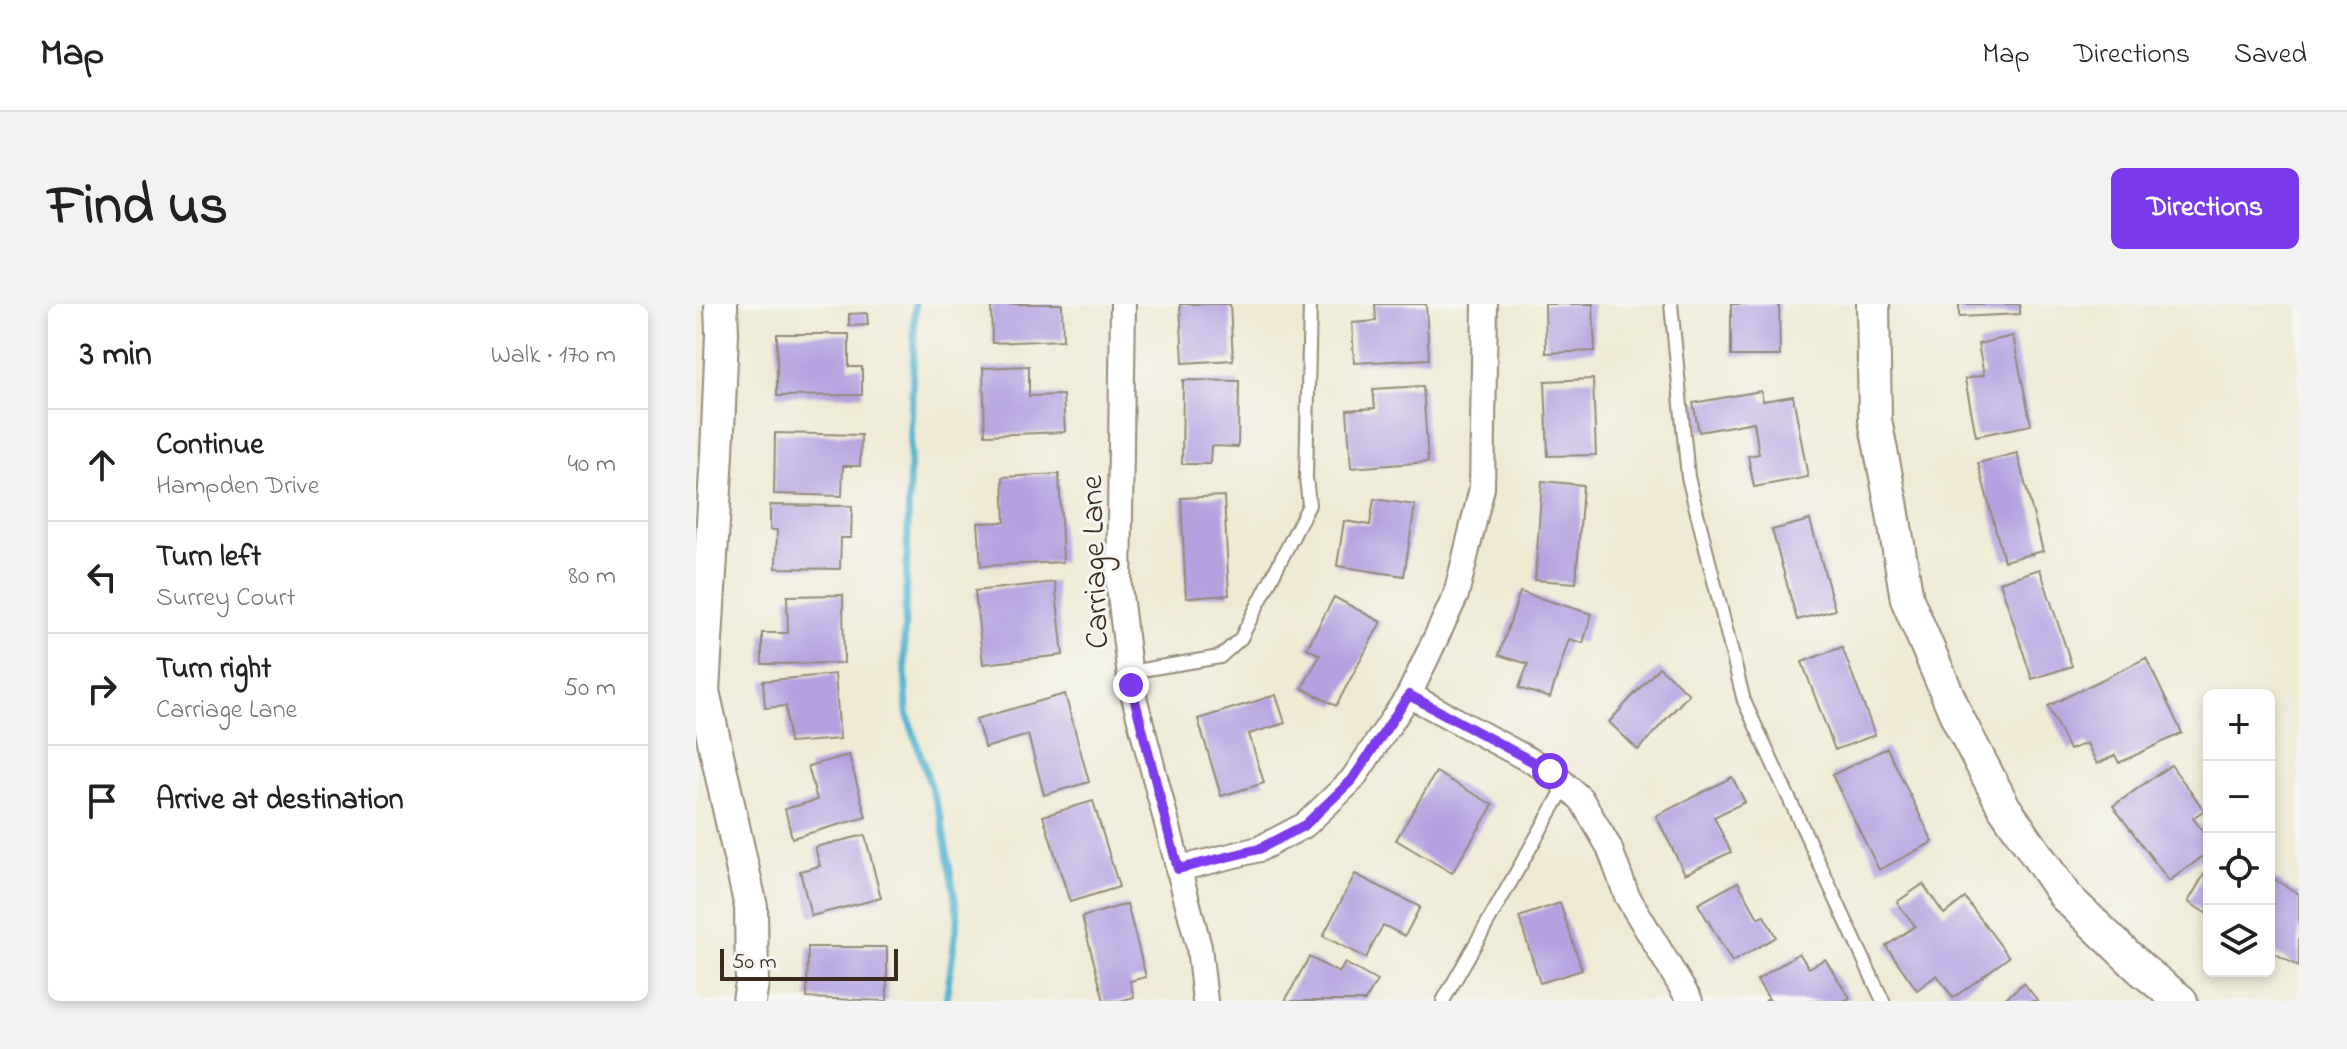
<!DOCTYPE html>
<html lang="en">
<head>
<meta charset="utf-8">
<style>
  body { margin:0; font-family:"Indie Flower",sans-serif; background:#f2f2f2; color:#202124 }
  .controls { position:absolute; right:24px; bottom:24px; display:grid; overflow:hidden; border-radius:12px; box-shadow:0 4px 12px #0003 }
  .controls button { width:72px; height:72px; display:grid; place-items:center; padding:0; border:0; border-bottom:2px solid #e0e0e0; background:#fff; color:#202124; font:40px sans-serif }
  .scale { position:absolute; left:24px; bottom:20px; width:178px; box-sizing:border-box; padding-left:8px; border:4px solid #3b2a1e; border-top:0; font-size:22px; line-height:28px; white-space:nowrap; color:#3b2a1e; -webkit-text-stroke:6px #f6f6f2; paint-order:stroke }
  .stop { position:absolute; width:24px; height:24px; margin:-18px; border:6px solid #7c3aed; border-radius:50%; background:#fff }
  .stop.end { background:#7c3aed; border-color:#fff; box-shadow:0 2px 8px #0008 }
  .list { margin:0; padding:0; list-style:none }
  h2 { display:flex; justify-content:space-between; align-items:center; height:104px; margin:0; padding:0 32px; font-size:34px }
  h2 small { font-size:26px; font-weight:400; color:#757577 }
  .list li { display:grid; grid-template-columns:52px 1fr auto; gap:24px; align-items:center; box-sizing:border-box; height:112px; padding:0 32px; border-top:2px solid #e0e0e0 }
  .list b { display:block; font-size:30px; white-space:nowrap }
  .list p { margin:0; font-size:26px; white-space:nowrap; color:#757577 }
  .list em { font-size:26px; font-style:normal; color:#757577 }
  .icon { flex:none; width:44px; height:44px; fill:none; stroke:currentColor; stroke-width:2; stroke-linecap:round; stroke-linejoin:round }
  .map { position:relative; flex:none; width:1603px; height:697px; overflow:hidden; border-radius:12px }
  header { display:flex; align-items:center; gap:48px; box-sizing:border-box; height:112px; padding:0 40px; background:#fff; border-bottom:2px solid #e0e0e0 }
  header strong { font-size:38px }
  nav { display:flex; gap:44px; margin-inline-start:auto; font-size:28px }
  .intro { display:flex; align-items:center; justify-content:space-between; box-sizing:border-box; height:192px; padding:0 48px }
  h1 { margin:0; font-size:56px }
  .button { padding:20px 36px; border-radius:12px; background:#7c3aed; color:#fff; font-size:28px; font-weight:700 }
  main { display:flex; gap:48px; padding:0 48px }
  aside { flex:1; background:#fff; border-radius:12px; box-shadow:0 4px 12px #0003 }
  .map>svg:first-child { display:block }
</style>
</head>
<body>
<header>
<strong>Map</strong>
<nav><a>Map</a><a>Directions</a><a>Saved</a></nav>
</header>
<div class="intro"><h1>Find us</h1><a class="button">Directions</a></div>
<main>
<aside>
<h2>3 min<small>Walk · 170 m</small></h2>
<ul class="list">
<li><svg class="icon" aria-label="ahead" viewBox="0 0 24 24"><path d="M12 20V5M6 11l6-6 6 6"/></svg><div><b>Continue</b><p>Hampden Drive</p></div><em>40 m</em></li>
<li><svg class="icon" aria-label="left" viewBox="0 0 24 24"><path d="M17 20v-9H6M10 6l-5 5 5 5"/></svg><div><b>Turn left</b><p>Surrey Court</p></div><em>80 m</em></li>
<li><svg class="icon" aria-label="right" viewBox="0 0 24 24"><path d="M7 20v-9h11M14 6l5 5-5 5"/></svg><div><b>Turn right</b><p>Carriage Lane</p></div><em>50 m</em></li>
<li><svg class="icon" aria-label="arrive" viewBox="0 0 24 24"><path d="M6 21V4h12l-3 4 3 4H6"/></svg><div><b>Arrive at destination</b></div></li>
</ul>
</aside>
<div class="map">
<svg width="1603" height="697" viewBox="0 0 1603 697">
  <rect width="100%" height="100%" fill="#f6f6f2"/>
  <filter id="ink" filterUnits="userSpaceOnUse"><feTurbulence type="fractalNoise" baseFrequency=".0125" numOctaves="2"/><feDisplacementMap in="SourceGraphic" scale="16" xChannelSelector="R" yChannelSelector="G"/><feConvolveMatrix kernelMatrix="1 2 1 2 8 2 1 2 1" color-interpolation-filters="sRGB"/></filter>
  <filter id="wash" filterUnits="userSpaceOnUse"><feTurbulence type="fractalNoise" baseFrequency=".006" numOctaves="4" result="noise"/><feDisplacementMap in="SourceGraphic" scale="32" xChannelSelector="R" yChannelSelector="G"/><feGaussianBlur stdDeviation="1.8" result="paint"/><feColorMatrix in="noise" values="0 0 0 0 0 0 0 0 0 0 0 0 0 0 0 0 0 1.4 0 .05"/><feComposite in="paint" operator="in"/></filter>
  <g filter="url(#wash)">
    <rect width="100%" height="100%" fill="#eeead4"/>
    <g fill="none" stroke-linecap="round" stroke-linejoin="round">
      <!-- stream -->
      <polyline stroke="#51b3d0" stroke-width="7" points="219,0 208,343 211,409 245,514 262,612 250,697"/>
    </g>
    <g id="blocks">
      <!-- building -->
      <g fill="#b4a1e0">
        <polygon points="321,0 366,0 367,36 296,39 295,1"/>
        <polygon points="484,0 534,0 537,56 487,59"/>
        <polygon points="679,0 730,0 733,55 658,59 656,19 680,17"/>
        <polygon points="849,0 897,0 899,47 850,49"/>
        <polygon points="1035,0 1083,0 1084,52 1035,52"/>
        <polygon points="1263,0 1324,0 1324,10 1263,13"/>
        <polygon points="171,9 172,21 153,22 153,10"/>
        <polygon points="81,30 153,30 153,63 166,63 166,91 81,92"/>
        <polygon points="1317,32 1335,121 1280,132 1269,75 1288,71 1282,40"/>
        <polygon points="333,62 333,92 367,91 369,128 289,131 287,64"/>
        <polygon points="897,75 900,151 852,152 849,77"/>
        <polygon points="487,76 543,77 542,143 515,142 514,160 486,160"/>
        <polygon points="727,82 732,158 655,164 651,106 679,104 677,85"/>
        <polygon points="1065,87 1067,97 1097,92 1112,173 1058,183 1052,152 1063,150 1058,118 1003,128 997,99"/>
        <polygon points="79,129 165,131 164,162 147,162 146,192 78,190"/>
        <polygon points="1321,149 1347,247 1308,257 1282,159"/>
        <polygon points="363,170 367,258 285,262 282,219 309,218 307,173"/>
        <polygon points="846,177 887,181 880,279 839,276"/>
        <polygon points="528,192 533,291 490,294 485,194"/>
        <polygon points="678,195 719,201 708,272 641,262 648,217 674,221"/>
        <polygon points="74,201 156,202 155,234 145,234 144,265 80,264 81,226 74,226"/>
        <polygon points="1114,216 1139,306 1101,316 1076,226"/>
        <polygon points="1344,265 1376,362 1336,375 1304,278"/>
        <polygon points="359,278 367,351 287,360 279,287"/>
        <polygon points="824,288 896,310 887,339 873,335 854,394 823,384 832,360 803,351"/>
        <polygon points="147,291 148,359 66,360 66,329 92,329 91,292"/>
        <polygon points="638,293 685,318 640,402 606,384 624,351 611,344"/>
        <polygon points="1146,343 1179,431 1139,446 1106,358"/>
        <polygon points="1450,354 1486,429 1423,459 1419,451 1401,460 1391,439 1373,446 1352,402"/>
        <polygon points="963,363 993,390 942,446 913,418"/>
        <polygon points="139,370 144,435 93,439 90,402 69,404 67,377"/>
        <polygon points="369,390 393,478 348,491 332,431 289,444 280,415"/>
        <polygon points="580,391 589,419 553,430 568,479 525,492 502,415"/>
        <polygon points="1191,444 1237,538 1183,566 1136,471"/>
        <polygon points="153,451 170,513 96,534 89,505 121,496 112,462"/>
        <polygon points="1475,461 1508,506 1497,514 1513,536 1513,548 1473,577 1417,502"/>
        <polygon points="740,468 797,501 756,569 700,536"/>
        <polygon points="1036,473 1049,498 1018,513 1035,548 989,570 960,512"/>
        <polygon points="397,497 423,583 374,598 347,512"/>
        <polygon points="169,531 185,594 115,612 104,567 124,562 119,543"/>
        <polygon points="1513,562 1513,611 1492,598"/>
        <polygon points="659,570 724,603 709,632 687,621 670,654 627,632"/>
        <polygon points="1573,572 1603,590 1603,663 1573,646"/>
        <polygon points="1042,578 1062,614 1068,612 1080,633 1036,658 1002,600"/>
        <polygon points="1227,580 1248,610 1269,594 1313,653 1257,694 1241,671 1221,686 1190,642 1219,622 1201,598"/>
        <polygon points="864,599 886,666 844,679 823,613"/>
        <polygon points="431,600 450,673 434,677 438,693 424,697 408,697 386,613"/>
        <polygon points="112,643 191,643 191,697 111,694"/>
        <polygon points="1103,649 1113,664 1129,655 1154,694 1148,697 1069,697 1073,695 1061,676"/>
        <polygon points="613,653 643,669 649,659 681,677 669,697 589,697"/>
        <polygon points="1328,679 1342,697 1306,697"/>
      </g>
    </g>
  </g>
  <g filter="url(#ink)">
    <use href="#blocks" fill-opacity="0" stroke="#948a79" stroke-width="2"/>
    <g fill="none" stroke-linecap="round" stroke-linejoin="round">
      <defs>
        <g id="lane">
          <polyline points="975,0 992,173 1048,397 1187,697"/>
          <polyline points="433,368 524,353 545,334 613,201 610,173 614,0"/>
          <polyline points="747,697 870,481"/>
        </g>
        <g id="street">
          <polyline points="427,0 423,283 435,381 503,643 509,697"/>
          <polyline points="713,391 854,467 885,495 913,543 931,592 994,697"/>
          <polyline points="482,565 563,545 609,521 656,476 713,391 760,291 786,184 789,0"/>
        </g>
        <g id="secondary">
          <polyline points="25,0 26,30 21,150 7,387 55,603 56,679 53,697"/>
          <polyline points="1177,0 1179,116 1195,198 1211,295 1261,413 1308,503 1369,592 1445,665 1485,697"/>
        </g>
      </defs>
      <!-- lane casing -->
      <use href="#lane" stroke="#948a79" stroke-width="16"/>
      <!-- street casing -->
      <use href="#street" stroke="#948a79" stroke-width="28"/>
      <!-- secondary casing -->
      <use href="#secondary" stroke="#948a79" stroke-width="36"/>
      <!-- lane -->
      <use href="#lane" stroke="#fff" stroke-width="12"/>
      <!-- street -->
      <use href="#street" stroke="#fff" stroke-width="24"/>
      <!-- secondary -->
      <use href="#secondary" stroke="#fff" stroke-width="32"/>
    </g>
  </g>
  <g fill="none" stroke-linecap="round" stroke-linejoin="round" filter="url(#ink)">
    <!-- route -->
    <polyline stroke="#7c3aed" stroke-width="10" points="435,381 482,565 563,545 609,521 656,476 713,391 854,467"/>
  </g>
  <g text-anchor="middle" stroke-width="6" stroke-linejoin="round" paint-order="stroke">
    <!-- street labels -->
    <g font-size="32" fill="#3b2a1e" stroke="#f6f6f2">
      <text transform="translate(397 258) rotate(-92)" y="11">Carriage Lane</text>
    </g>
  </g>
</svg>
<div class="controls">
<button>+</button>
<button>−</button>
<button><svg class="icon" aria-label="locate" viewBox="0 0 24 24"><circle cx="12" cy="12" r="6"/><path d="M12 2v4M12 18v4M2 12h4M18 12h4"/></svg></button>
<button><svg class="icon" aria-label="layers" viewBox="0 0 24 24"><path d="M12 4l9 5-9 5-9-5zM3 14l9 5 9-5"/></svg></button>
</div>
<div class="scale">50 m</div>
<div class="stop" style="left:854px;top:467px"></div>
<div class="stop end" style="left:435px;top:381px"></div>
</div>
</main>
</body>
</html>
